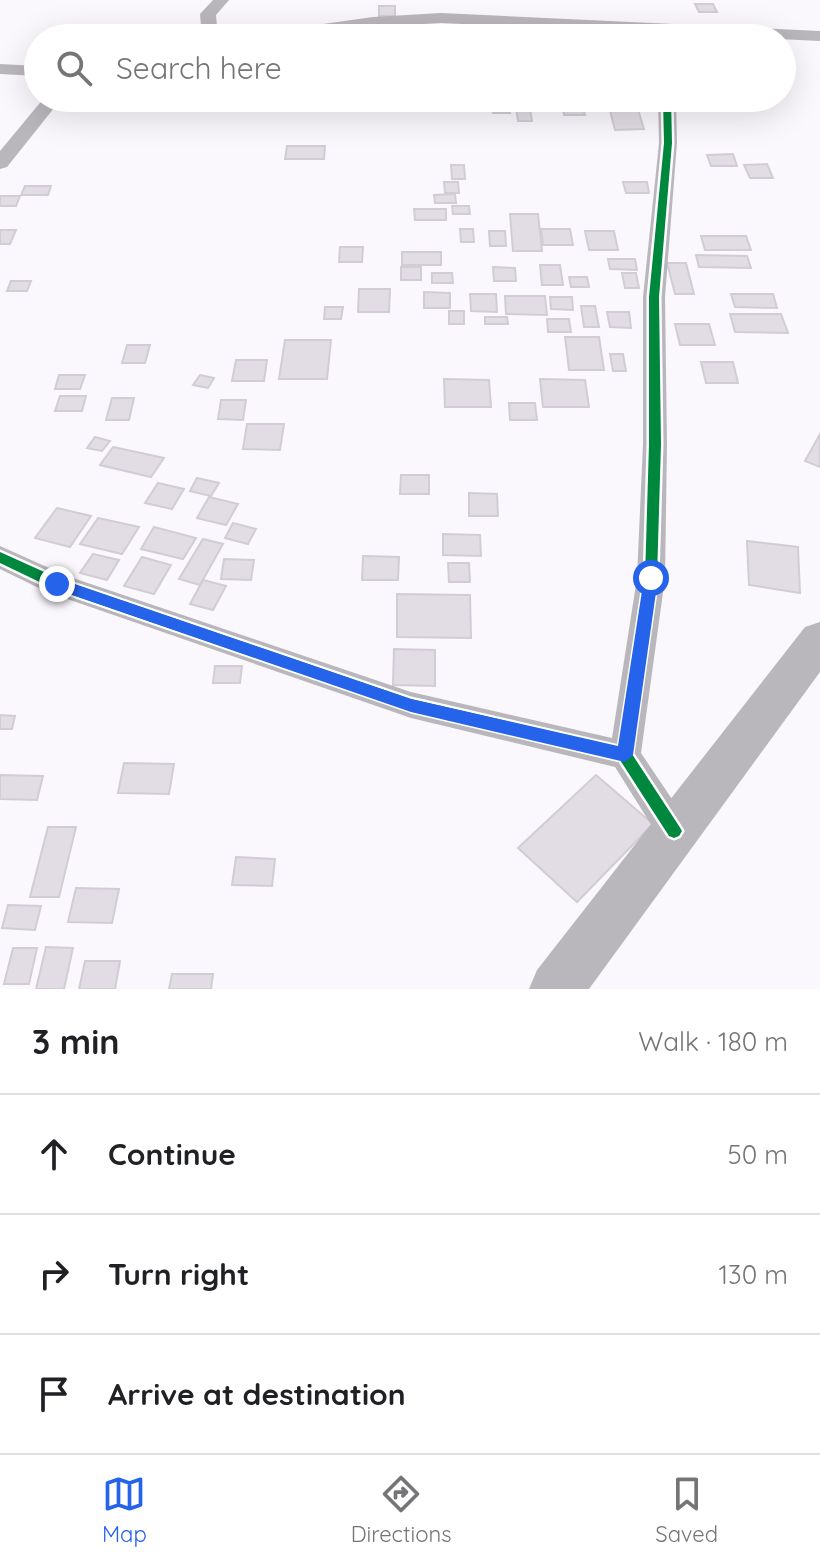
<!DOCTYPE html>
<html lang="en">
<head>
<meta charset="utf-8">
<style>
  body { margin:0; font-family:Quicksand,sans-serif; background:#f2f2f2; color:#202124 }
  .stop { position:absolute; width:24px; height:24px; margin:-18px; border:6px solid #2563eb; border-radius:50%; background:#fff }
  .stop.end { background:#2563eb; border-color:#fff; box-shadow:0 2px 8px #0008 }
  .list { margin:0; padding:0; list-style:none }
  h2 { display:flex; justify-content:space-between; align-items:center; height:104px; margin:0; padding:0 32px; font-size:34px }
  h2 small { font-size:26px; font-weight:400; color:#757577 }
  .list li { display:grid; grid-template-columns:52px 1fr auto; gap:24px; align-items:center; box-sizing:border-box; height:120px; padding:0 32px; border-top:2px solid #e0e0e0 }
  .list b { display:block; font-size:30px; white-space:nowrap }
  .list em { font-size:26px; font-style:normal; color:#757577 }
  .icon { flex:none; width:44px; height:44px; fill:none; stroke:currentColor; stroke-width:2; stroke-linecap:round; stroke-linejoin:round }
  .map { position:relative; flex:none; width:820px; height:989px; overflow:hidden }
  .search { position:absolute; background:#fff; box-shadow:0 8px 32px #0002; left:24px; right:24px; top:24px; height:88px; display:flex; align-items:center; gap:20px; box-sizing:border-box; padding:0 28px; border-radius:44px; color:#757577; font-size:30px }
  .sheet { height:464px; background:#fff }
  nav { display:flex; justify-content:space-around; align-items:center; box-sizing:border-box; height:112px; border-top:2px solid #e0e0e0; background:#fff; font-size:22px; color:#757577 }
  nav a { display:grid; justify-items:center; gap:4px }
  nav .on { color:#2563eb }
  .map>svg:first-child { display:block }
</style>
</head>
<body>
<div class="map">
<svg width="820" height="989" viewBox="0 0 820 989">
  <rect width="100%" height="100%" fill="#faf7fd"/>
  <!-- building -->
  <g fill="#e2dde5" stroke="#d2cdd5" stroke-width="2">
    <polygon points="695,4 713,4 717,12 699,12"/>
    <rect x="379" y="6" width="16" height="10"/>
    <polygon points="363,98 384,98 384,109 362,109"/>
    <polygon points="492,102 509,102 510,113 493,113"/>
    <polygon points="562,103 582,103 585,115 564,115"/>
    <polygon points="608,103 636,103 644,129 615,130"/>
    <polygon points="516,108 530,108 532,121 518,121"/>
    <polygon points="287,146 325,146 324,159 285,159"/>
    <polygon points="733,154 737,166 711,166 707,155"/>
    <polygon points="767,164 773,178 750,178 744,165"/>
    <polygon points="451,165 464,165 465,179 452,179"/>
    <polygon points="444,182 458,182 459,193 445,193"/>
    <polygon points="623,182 647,182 649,193 626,193"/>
    <polygon points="25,186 51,186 48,195 21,195"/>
    <polygon points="455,194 456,203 435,203 434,195"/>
    <polygon points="0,196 20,196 16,206 0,206"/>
    <polygon points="452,206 469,206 470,214 453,214"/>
    <polygon points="414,209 446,209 446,220 415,220"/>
    <polygon points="510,214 538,214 542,251 513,251"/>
    <polygon points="460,229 473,229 474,242 461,242"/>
    <polygon points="541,229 570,229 573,245 543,245"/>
    <polygon points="0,230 16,230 10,244 0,244"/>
    <polygon points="489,231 505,231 506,246 490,246"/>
    <polygon points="585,231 614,231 618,250 589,250"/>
    <polygon points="701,236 746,236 751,250 705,250"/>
    <polygon points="340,247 363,247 362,262 339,262"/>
    <rect x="402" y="252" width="39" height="13"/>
    <polygon points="696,255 747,256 751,268 699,267"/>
    <polygon points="608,259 635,259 637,270 610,269"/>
    <polygon points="667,263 686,263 694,294 675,294"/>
    <polygon points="540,265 560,265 563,285 542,285"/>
    <rect x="401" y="267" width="20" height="13"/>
    <polygon points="493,267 515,268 516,281 494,281"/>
    <polygon points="432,273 452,273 453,283 432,283"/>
    <polygon points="622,273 636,273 639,288 625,288"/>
    <polygon points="569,277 587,277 589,287 571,287"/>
    <polygon points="11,281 31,281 27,291 7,291"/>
    <polygon points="359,289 390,289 389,312 358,312"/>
    <polygon points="424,292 450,293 450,308 424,308"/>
    <polygon points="470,294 496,294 497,312 471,311"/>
    <polygon points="731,294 773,294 777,308 735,307"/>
    <polygon points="505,296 545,296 547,315 506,314"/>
    <polygon points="550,297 572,297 573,310 551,309"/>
    <polygon points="581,306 595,306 599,327 584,327"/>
    <polygon points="325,307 343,307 341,319 324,319"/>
    <rect x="449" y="311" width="15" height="13"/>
    <polygon points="607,312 629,312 631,328 610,327"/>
    <polygon points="730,314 781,314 788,333 735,332"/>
    <polygon points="485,317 507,317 508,324 485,324"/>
    <polygon points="547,319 569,319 571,332 548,332"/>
    <polygon points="675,324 709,324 715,345 680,345"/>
    <polygon points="565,337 599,337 604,370 569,370"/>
    <polygon points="285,340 331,340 327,379 279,379"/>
    <polygon points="127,345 150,345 145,363 122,363"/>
    <polygon points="610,354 623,354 626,371 613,371"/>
    <polygon points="236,360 267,360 264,381 232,381"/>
    <polygon points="701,362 733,362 738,383 706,383"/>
    <polygon points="59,375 85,375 80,389 55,389"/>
    <polygon points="200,375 214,378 208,388 193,385"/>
    <polygon points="444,379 489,380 491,407 445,407"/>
    <polygon points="540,379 585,380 589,407 543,407"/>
    <polygon points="60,396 86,396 82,411 55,411"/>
    <polygon points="112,398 134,398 129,420 106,420"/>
    <polygon points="221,400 246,400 243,420 218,419"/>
    <polygon points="509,403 535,403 537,420 510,420"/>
    <polygon points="247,424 284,424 280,450 243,449"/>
    <polygon points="820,434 820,467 805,461"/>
    <polygon points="95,437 110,441 102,451 87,448"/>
    <polygon points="113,447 164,458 151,477 100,465"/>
    <polygon points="401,475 429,475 429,494 400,494"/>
    <polygon points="197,478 219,483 211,496 190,491"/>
    <polygon points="158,483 184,489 172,509 145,503"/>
    <polygon points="469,493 497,494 498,516 469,516"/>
    <polygon points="209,497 238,504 226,525 197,518"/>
    <polygon points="57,508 91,516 70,547 35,538"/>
    <polygon points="98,518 139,527 122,554 80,544"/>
    <polygon points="233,523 256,529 248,544 225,538"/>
    <polygon points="154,527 196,538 183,559 141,549"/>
    <polygon points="443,534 480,535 481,556 443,555"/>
    <polygon points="203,539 223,544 200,585 179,579"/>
    <polygon points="747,541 798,547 800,593 749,585"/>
    <polygon points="93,554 119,560 107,580 80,573"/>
    <polygon points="363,556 399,557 398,580 362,580"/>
    <polygon points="142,557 171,565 154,594 124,586"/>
    <polygon points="224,559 254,560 251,580 221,579"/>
    <polygon points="448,563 469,563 470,582 449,582"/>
    <polygon points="203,580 226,586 213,610 190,604"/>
    <polygon points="397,594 470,595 471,638 397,637"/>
    <polygon points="394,649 435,650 435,686 393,685"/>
    <polygon points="215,666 242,666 240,683 213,683"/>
    <polygon points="0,715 15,716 12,729 0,729"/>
    <polygon points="124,763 174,764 169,794 118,793"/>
    <polygon points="0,775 43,776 37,800 0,799"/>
    <polygon points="596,775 653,824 577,902 518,848"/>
    <polygon points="48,827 76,827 59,897 30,897"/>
    <polygon points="236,857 275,859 272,886 232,885"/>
    <polygon points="76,888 119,889 112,923 68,922"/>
    <polygon points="8,905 41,906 35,930 2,928"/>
    <polygon points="46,947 73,948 64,989 36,989"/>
    <polygon points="13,948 37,948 29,984 4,984"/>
    <polygon points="85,961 120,961 115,989 79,989"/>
    <polygon points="172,974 213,974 211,989 169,989"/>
  </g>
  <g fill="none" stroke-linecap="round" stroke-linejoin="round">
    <!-- minor -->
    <g fill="#b9b7bc" fill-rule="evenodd">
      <polygon points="213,0 229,0 216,15 218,38 202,38 200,14"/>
      <polygon points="441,13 820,31 820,41 441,23 373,27 293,38 251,38 259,33 373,17"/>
      <polygon points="0,64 38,66 38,76 0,74"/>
      <polygon points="44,98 62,98 7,167 0,169 0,151"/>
      <polygon points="658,98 676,98 677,143 665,297 667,444 665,578 641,753 686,820 691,831 686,842 674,847 662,842 615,767 411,718 47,592 0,569 0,546 67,576 411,692 612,738 637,578 643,444 643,297 659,143"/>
    </g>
    <!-- secondary -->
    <polygon fill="#b9b6bc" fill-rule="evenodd" points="820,622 820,672 589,989 529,989 537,970 805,627"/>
    <defs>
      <polygon id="cycleway" points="663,98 671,98 672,143 659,297 661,444 657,578 632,754 679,826 682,831 679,836 674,838 669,836 620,760 411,711 52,588 0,563 0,552 62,580 411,699 619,747 645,578 649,444 649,297 664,143"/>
    </defs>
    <!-- cycleway casing -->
    <use href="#cycleway" stroke="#fff" stroke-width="5"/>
    <!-- cycleway -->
    <use href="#cycleway" fill="#00873e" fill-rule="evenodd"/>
  </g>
  <!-- route -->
  <polygon fill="#2563eb" points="651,573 658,578 633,755 625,762 411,712 52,588 50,584 57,578 411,699 618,746 644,578"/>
</svg>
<div class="stop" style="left:651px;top:578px"></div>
<div class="stop end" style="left:57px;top:584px"></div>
<div class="search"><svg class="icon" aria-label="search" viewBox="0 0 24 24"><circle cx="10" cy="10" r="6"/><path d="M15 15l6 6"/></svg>Search here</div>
</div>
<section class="sheet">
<h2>3 min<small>Walk · 180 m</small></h2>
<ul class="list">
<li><svg class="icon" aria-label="ahead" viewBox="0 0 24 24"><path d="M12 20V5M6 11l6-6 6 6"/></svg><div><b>Continue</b></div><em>50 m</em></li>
<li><svg class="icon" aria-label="right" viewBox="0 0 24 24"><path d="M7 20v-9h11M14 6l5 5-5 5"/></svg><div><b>Turn right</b></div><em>130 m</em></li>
<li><svg class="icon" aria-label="arrive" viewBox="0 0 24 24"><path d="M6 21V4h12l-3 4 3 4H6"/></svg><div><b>Arrive at destination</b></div></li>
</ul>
</section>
<nav>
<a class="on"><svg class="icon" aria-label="map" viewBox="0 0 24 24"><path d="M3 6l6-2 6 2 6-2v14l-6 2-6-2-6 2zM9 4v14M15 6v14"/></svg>Map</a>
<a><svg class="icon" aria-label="directions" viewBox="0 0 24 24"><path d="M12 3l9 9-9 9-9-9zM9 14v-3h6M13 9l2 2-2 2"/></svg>Directions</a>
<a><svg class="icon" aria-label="saved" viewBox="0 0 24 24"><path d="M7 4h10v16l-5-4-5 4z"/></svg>Saved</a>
</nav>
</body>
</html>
